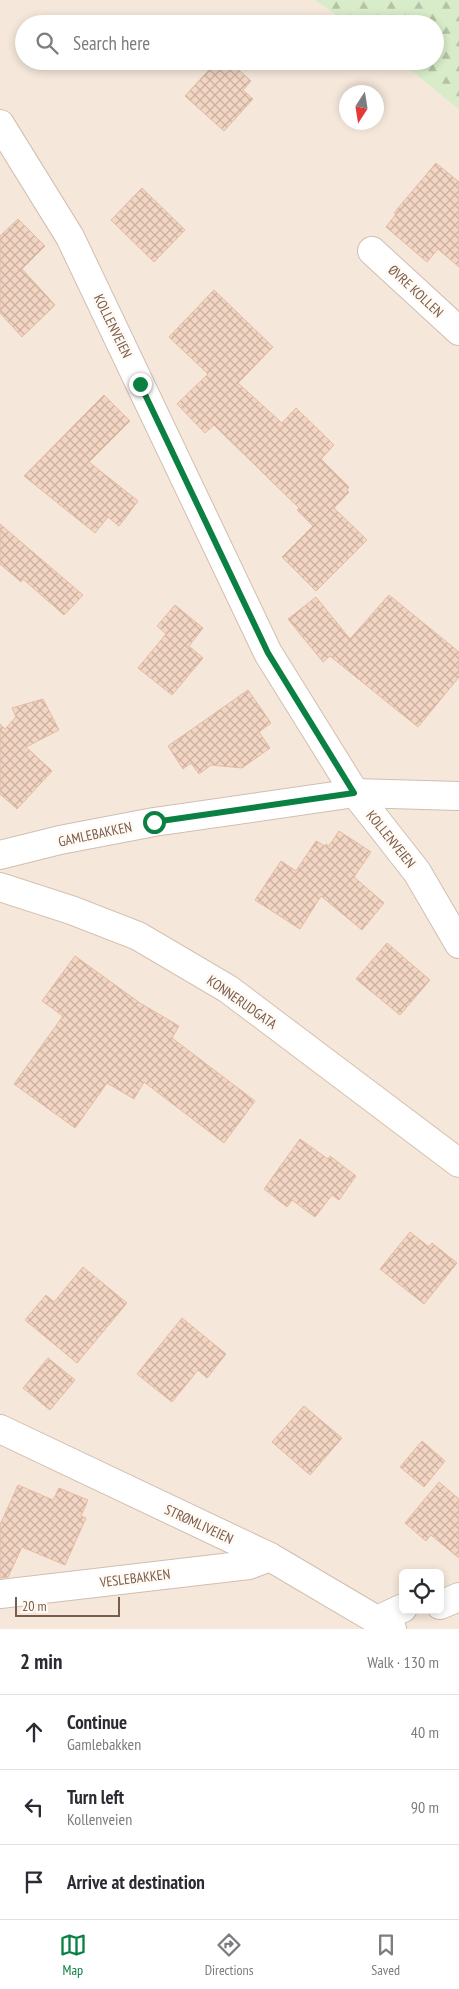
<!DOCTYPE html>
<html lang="en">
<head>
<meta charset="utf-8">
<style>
  body { margin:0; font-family:"PT Sans Narrow",sans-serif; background:#f2f2f3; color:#2b2b33 }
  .controls { position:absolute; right:15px; bottom:15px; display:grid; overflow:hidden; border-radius:8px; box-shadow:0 2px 8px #0003 }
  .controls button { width:45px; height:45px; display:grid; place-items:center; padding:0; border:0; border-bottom:1px solid #e1e1e2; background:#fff; color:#2b2b33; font:25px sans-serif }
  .compass { position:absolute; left:339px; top:85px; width:45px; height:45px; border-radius:50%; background:#fff; box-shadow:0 2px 8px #0003; rotate:192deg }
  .scale { position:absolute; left:15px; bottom:12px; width:105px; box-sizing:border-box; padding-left:5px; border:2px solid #7a5c4d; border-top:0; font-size:14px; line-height:18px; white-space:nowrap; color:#7a5c4d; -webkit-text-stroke:4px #fffaf3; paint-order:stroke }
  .stop { position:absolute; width:15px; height:15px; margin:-11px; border:4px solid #0b8043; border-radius:50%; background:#fff }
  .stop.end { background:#0b8043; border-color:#fff; box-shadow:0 1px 5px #0008 }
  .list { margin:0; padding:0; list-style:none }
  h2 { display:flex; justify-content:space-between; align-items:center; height:65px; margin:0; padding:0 20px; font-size:21px }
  h2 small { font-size:16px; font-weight:400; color:#7c7c81 }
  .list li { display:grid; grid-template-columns:32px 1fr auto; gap:15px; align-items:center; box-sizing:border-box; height:75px; padding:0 20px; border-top:1px solid #e1e1e2 }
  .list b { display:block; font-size:19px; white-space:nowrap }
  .list p { margin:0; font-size:16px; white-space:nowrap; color:#7c7c81 }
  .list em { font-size:16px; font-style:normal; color:#7c7c81 }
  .icon { flex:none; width:28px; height:28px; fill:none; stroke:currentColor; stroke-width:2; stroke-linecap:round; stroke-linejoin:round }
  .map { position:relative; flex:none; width:459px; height:1629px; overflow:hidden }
  .search { position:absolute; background:#fff; box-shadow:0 2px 8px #0003; left:15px; right:15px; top:15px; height:55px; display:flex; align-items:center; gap:12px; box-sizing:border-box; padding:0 18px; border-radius:28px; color:#7c7c81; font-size:19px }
  .sheet { height:290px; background:#fff }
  nav { display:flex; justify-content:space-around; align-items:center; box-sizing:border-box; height:70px; border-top:1px solid #e1e1e2; background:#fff; font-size:14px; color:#7c7c81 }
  nav a { display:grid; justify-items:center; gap:2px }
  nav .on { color:#0b8043 }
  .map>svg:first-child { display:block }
</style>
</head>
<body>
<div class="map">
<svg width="459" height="1629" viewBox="0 0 459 1629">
  <defs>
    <pattern id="forest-firs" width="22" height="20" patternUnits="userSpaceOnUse" patternTransform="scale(1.25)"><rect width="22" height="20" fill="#d8ecc9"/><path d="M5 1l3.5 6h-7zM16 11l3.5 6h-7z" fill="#b4c2a5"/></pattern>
    <pattern id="building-cross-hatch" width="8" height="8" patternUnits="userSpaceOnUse" patternTransform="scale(1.25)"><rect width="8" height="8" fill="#f3d5c3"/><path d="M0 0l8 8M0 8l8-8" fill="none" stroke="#cab0a1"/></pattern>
  </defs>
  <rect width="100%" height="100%" fill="#fdf6ec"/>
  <!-- residential -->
  <path fill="#f5e8da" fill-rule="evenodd" d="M0,0h315l33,24h-324v37h376l59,49v1519h-459zM346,92h30v30h-30zM403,1573h37v37h-37z"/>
  <!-- forest -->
  <polygon fill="url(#forest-firs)" points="315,0 459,0 459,110 400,61 435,61 435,24 348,24"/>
  <!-- building -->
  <g fill="url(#building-cross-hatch)" stroke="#e6bba3">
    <polygon points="217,61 229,61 251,81 243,90 253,99 224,131 185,96"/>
    <polygon points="436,163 459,182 459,267 438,249 427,262 386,227 396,214 394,213"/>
    <polygon points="142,188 185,230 154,262 111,220"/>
    <polygon points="18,219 45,246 22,269 55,305 22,337 0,313 0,236"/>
    <polygon points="214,290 273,347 238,383 282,423 296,408 334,445 321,459 349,487 347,490 349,492 334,508 367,540 316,591 282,557 313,526 297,510 299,508 214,425 205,433 177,404 208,374 169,337"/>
    <polygon points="104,395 130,421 89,462 138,501 119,526 108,517 95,533 24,476"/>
    <polygon points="0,524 83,595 64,615 23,579 21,582 0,564"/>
    <polygon points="389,595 459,652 459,677 418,727 330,656 323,662 288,619 316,597 350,639"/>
    <polygon points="175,605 203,628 189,646 203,658 172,695 138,668 166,634 157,626"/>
    <polygon points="248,690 271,723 259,732 270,748 242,768 211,765 199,774 191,763 183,769 168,746"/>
    <polygon points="43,699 59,730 26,747 52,771 17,809 0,794 0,724 5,729 16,717 12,708"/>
    <polygon points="339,831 371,852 354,877 384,903 362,930 321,896 300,929 255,900 281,861 296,871 316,841 325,846 326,844 329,846"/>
    <polygon points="387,943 430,980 400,1015 356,979"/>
    <polygon points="75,956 140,1003 179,1026 172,1038 255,1101 224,1143 144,1082 134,1099 107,1083 75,1128 14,1084 63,1016 42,1001"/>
    <polygon points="300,1139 328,1159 330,1156 356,1176 339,1200 332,1195 315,1217 292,1200 287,1207 264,1189"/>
    <polygon points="410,1232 429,1247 432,1243 457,1263 424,1304 380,1269"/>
    <polygon points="83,1267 127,1303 77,1363 25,1320 46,1295 54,1302"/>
    <polygon points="182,1318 226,1354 207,1378 198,1370 172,1402 137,1374"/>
    <polygon points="48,1358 75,1380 50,1410 23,1388"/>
    <polygon points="304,1406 342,1438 310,1475 272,1442"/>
    <polygon points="422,1441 445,1461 424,1487 400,1467"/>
    <polygon points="439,1482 459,1499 459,1558 431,1535 426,1541 405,1523"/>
    <polygon points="18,1485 53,1500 59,1488 88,1500 81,1516 86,1518 65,1565 22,1547 8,1577 0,1578 0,1525"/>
  </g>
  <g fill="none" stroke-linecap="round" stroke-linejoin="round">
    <defs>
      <g id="street">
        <polyline points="0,124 70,237 268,653 355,793 417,872 459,944"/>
        <polyline points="372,251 459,331"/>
        <polyline points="0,855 60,840 154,822 355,793 459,796"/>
        <polyline points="0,1429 270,1557 392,1629"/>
        <polyline points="0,1594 249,1565 270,1557"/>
        <polyline points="440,1605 459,1597"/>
        <polyline points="377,1620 403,1608"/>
      </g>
      <polyline id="secondary" points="0,887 71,910 138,936 228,989 459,1163"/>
    </defs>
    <!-- street casing -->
    <use href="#street" stroke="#d1beb0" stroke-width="30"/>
    <!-- secondary casing -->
    <use href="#secondary" stroke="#d6c0b0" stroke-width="30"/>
    <!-- street -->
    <use href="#street" stroke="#fff" stroke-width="28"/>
    <!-- secondary -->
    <use href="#secondary" stroke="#fff" stroke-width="28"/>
  </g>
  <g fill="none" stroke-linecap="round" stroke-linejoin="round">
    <!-- route -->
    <polyline stroke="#0b8043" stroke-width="6" points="140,384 268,653 354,793 154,822"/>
  </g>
  <g text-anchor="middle" stroke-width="5" stroke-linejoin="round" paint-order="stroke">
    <!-- street labels -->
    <g font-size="14" fill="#7a5c4d" stroke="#fffaf3">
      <text transform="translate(416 291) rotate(43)" y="5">ØVRE KOLLEN</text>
      <text transform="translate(113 326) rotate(64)" y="5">KOLLENVEIEN</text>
      <text transform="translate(95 834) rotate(-12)" y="5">GAMLEBAKKEN</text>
      <text transform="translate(391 839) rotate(51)" y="5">KOLLENVEIEN</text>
      <text transform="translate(242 1002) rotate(35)" y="5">KONNERUDGATA</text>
      <text transform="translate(199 1524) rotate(25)" y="5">STRØMLIVEIEN</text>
      <text transform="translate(135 1578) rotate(-7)" y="5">VESLEBAKKEN</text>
    </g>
  </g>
</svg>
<div class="controls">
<button><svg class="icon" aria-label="locate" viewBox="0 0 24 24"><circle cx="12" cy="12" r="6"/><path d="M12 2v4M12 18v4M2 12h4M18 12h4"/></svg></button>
</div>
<svg class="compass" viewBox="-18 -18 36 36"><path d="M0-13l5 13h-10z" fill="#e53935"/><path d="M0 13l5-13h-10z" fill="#7c7c81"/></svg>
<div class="scale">20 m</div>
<div class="stop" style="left:154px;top:822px"></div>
<div class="stop end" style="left:140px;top:384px"></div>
<div class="search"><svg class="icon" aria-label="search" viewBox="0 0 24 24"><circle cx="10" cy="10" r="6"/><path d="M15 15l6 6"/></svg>Search here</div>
</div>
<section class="sheet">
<h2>2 min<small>Walk · 130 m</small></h2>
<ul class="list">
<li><svg class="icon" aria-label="ahead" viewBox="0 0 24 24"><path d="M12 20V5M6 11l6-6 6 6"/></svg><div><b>Continue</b><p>Gamlebakken</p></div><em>40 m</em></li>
<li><svg class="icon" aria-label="left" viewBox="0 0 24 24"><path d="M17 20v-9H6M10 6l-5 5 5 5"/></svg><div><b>Turn left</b><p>Kollenveien</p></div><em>90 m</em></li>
<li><svg class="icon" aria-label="arrive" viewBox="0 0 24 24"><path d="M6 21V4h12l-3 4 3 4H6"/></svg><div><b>Arrive at destination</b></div></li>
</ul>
</section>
<nav>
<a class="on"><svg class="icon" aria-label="map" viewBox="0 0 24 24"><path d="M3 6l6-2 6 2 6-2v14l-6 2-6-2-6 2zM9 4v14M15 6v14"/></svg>Map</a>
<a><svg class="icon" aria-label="directions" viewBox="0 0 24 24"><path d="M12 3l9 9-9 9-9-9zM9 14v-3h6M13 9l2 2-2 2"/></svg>Directions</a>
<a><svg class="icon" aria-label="saved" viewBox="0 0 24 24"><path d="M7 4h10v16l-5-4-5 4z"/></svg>Saved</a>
</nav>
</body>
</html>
